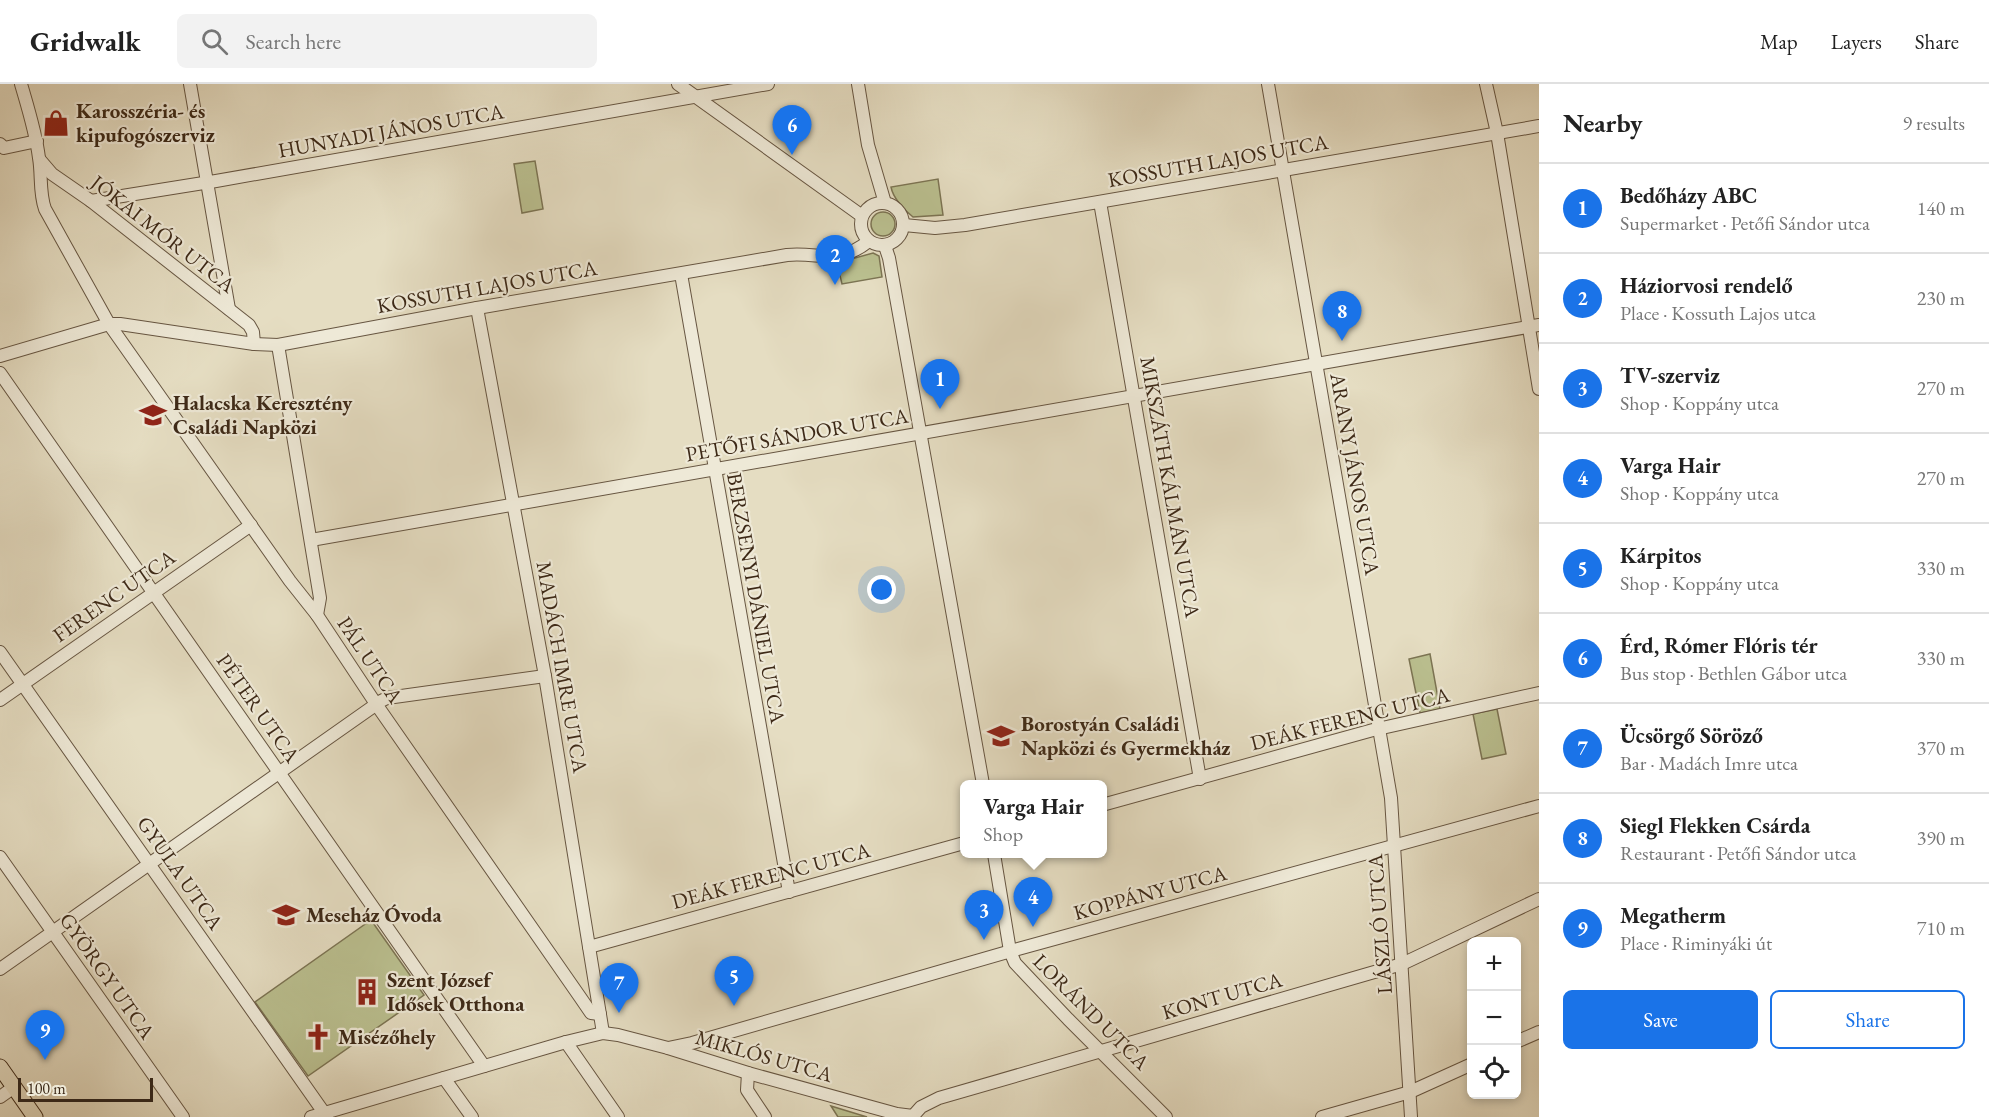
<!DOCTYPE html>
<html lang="en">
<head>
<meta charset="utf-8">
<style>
  body { margin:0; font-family:"EB Garamond",serif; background:#f2f2f2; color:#222 }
  .controls { position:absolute; right:18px; bottom:18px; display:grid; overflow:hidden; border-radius:9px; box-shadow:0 3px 9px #0003 }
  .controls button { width:54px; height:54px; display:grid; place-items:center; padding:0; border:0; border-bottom:2px solid #e0e0e0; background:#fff; color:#222; font:30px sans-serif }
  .scale { position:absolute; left:18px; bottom:15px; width:135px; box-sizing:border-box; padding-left:6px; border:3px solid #3d2917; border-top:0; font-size:16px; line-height:21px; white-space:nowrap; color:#3d2917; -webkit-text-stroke:4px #eee9d7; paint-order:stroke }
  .you { position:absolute; left:882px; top:506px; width:21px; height:21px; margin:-15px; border:4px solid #fff; border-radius:50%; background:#1a73e8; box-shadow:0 0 0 9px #1a73e833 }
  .badge { display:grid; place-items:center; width:39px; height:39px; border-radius:50%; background:#1a73e8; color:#fff; font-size:20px; font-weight:700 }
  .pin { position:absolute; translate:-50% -50px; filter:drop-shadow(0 2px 3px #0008) }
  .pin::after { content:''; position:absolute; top:32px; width:21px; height:18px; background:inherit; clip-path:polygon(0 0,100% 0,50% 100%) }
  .popup { position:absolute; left:960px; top:696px; width:147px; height:78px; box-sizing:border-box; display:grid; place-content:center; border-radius:9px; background:#fff; filter:drop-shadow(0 2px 4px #0005); font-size:20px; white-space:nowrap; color:#767676 }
  .popup b { font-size:22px; color:#222 }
  .popup::after { content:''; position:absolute; left:50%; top:100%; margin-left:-12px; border:12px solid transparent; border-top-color:#fff }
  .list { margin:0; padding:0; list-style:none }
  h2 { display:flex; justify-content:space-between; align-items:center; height:78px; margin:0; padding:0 24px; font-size:26px }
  h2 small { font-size:20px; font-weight:400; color:#767676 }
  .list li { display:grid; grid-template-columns:39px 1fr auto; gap:18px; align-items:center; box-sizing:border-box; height:90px; padding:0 24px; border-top:2px solid #e0e0e0 }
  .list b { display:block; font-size:22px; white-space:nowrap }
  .list p { margin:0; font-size:20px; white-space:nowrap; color:#767676 }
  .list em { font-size:20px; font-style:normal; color:#767676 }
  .actions { display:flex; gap:12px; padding:18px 24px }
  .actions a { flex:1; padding:14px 0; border:2px solid #1a73e8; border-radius:9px; text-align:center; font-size:21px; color:#1a73e8 }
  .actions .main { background:#1a73e8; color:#fff }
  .icon { flex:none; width:33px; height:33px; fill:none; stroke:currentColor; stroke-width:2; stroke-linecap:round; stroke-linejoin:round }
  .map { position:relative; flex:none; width:1539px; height:1033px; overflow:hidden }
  header { display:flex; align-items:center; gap:36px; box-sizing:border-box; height:84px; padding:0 30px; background:#fff; border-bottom:2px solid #e0e0e0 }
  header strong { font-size:28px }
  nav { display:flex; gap:33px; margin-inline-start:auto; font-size:21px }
  .search { width:420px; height:54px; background:#f2f2f2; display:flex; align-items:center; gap:15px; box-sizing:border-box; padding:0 21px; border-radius:9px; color:#767676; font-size:22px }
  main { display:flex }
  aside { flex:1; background:#fff }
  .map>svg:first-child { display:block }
</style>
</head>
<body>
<header>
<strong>Gridwalk</strong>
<div class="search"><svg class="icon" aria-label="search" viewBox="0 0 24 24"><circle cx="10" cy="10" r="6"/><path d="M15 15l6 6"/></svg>Search here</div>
<nav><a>Map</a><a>Layers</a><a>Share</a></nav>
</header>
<main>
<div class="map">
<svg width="1539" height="1033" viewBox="0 0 1539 1033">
  <rect width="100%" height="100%" fill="#e5ddc2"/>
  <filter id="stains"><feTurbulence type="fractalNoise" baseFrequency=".00333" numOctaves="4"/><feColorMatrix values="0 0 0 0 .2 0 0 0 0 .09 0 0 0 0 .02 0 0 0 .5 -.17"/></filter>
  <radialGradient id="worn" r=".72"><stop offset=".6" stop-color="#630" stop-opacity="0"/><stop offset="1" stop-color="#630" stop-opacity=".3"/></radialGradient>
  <!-- green -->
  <g fill="#babf8f" stroke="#7c7453" stroke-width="1.5">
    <polygon points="535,77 543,125 522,129 514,80"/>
    <path d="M938,95l5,36 -30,2c-9,-7 -20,-19 -22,-30z"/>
    <circle cx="883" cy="140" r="12"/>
    <polygon points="873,169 879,172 882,193 842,200 837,179"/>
    <polygon points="1430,570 1440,625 1420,629 1409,575"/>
    <polygon points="1497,625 1506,670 1482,675 1473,630"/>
    <polygon points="371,836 424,911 308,992 255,918"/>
    <polygon points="831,1022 867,1033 838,1033"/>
  </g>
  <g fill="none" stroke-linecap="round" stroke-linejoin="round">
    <defs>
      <g id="minor">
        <path d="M21,0c7,24 15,49 18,74 3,17 0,34 6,51l64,115 181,257 27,34 59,89 204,293 11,16 9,1"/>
        <polyline points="190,0 229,225"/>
        <polyline points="678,0 862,132"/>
        <polyline points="858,0 868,61 885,119"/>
        <polyline points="1268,0 1391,714 1411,1033"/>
        <polyline points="1486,0 1497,49 1539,305"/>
        <polyline points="0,60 4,64 37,57"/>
        <polyline points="40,76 52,90 91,117 249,241 253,248 254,260"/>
        <polyline points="91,117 216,97 768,0"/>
        <polyline points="1100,118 1200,695"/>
        <circle cx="882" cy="140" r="21"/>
        <polyline points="904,141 935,144 965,141 1539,42"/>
        <polyline points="885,162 889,174 983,700"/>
        <polyline points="681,190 789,808"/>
        <polyline points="477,224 545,592 603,949"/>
        <polyline points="278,261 320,514 317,531"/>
        <path d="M0,272l109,-32h11l134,20 24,1 199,-37 310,-53c35,-3 50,11 82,-14"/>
        <polyline points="0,289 484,982"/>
        <polyline points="311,456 1539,241"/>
        <polyline points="0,568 327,1033"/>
        <polyline points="0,616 251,441"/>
        <polyline points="1102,721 1373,646 1539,609"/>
        <polyline points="994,770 1010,867 1015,879 1068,935 1166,1033"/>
        <polyline points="0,773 183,1033"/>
        <polyline points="589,863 964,759"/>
        <polyline points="0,885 381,617 387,614 545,592"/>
        <polyline points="566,958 618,1033"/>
        <polyline points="1516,958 1539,948"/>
        <polyline points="668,964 692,959 1018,865 1539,722"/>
        <polyline points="748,989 747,1006 765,1033"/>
        <polyline points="444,994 472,1033"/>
        <polyline points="0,1013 14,1003"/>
        <polyline points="913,1032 921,1023 939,1014 1402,880 1539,815"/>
        <polyline points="311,1033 566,958 603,949 618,951 668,964 748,989 897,1030 913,1032"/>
        <polyline points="1322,1033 1410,1008 1472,980"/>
      </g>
      <polyline id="major" points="0,983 35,1033"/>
    </defs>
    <!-- minor casing -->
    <use href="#minor" stroke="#675642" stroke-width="14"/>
    <!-- major casing -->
    <use href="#major" stroke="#3d2917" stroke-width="17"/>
    <!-- minor -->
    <use href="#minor" stroke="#eee9d7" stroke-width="12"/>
    <!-- major -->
    <use href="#major" stroke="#e5ddc2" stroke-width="15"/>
  </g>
  <!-- icons -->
  <defs>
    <symbol id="shop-bare" viewBox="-9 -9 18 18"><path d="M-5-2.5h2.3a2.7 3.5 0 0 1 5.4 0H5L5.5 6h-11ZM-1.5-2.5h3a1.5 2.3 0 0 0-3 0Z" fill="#8f2418" stroke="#eee9d7" stroke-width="2.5" paint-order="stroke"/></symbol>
    <symbol id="school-bare" viewBox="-9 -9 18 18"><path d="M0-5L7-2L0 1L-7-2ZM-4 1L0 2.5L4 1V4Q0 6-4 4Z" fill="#8f2418" stroke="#eee9d7" stroke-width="2.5" paint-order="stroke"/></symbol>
    <symbol id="building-bare" viewBox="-9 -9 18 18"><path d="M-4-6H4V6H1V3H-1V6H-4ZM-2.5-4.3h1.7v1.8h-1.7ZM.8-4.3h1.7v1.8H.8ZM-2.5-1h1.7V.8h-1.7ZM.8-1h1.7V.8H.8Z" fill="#8f2418" stroke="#eee9d7" stroke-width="2.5" paint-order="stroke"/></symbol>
    <symbol id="church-bare" viewBox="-9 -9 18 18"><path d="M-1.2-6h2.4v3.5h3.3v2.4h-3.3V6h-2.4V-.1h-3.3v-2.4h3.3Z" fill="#8f2418" stroke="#eee9d7" stroke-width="2.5" paint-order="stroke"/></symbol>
  </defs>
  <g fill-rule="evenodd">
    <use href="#shop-bare" x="37" y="20" width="38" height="38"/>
    <use href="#school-bare" x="134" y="312" width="38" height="38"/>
    <use href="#school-bare" x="982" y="633" width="38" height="38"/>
    <use href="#school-bare" x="267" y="812" width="38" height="38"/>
    <use href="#building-bare" x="348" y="889" width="38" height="38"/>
    <use href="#church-bare" x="299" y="934" width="38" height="38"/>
  </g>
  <g text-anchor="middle" stroke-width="4.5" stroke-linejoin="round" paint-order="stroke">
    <!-- poi labels -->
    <g font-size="21" font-weight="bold" fill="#3d2917" stroke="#eee9d7" text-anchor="start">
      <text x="76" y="34">Karosszéria- és<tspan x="76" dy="24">kipufogószerviz</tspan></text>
      <text x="173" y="326">Halacska Keresztény<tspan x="173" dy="24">Családi Napközi</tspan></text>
      <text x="1021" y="647">Borostyán Családi<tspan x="1021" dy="24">Napközi és Gyermekház</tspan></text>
      <text x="306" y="838">Meseház Óvoda</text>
      <text x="387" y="903">Szent József<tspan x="387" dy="24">Idősek Otthona</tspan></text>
      <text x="338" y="960">Misézőhely</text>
    </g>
    <!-- street labels -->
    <g font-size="21" fill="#3d2917" stroke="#eee9d7">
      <text transform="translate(391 47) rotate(-10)" y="7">HUNYADI JÁNOS UTCA</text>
      <text transform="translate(1218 77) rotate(-10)" y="7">KOSSUTH LAJOS UTCA</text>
      <text transform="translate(163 150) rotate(38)" y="7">JÓKAI MÓR UTCA</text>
      <text transform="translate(487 203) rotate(-10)" y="7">KOSSUTH LAJOS UTCA</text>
      <text transform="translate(797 351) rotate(-10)" y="7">PETŐFI SÁNDOR UTCA</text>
      <text transform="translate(1355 390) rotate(80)" y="7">ARANY JÁNOS UTCA</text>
      <text transform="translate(1170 403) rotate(80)" y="7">MIKSZÁTH KÁLMÁN UTCA</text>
      <text transform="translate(114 512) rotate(-35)" y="7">FERENC UTCA</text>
      <text transform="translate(756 514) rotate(80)" y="7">BERZSENYI DÁNIEL UTCA</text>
      <text transform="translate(370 576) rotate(56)" y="7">PÁL UTCA</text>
      <text transform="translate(562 583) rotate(80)" y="7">MADÁCH IMRE UTCA</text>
      <text transform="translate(258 624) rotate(55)" y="7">PÉTER UTCA</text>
      <text transform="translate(1350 635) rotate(-14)" y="7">DEÁK FERENC UTCA</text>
      <text transform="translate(180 789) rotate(55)" y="7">GYULA UTCA</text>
      <text transform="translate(771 792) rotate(-15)" y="7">DEÁK FERENC UTCA</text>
      <text transform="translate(1150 809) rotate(-15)" y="7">KOPPÁNY UTCA</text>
      <text transform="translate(1380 840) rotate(-94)" y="7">LÁSZLÓ UTCA</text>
      <text transform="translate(107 892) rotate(55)" y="7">GYÖRGY UTCA</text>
      <text transform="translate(1222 912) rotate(-16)" y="7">KONT UTCA</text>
      <text transform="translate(1091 928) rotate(45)" y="7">LORÁND UTCA</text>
      <text transform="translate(764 972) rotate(16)" y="7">MIKLÓS UTCA</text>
    </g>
  </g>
  <rect width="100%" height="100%" filter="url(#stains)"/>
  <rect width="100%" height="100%" fill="url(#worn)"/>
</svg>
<div class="controls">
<button>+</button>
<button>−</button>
<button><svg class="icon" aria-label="locate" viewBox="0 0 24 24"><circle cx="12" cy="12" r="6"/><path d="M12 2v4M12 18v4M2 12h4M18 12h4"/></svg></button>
</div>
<div class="scale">100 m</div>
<div class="you"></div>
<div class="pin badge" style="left:940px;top:325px">1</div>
<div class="pin badge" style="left:835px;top:201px">2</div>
<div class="pin badge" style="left:984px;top:856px">3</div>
<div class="pin badge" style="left:1033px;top:843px">4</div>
<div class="popup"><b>Varga Hair</b>Shop</div>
<div class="pin badge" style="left:734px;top:922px">5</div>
<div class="pin badge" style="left:792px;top:71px">6</div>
<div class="pin badge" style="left:619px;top:929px">7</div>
<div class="pin badge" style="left:1342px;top:257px">8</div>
<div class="pin badge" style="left:45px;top:976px">9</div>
</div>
<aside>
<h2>Nearby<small>9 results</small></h2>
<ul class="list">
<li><span class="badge">1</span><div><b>Bedőházy ABC</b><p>Supermarket · Petőfi Sándor utca</p></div><em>140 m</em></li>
<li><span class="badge">2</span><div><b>Háziorvosi rendelő</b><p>Place · Kossuth Lajos utca</p></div><em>230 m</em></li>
<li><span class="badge">3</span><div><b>TV-szerviz</b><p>Shop · Koppány utca</p></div><em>270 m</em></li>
<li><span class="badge">4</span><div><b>Varga Hair</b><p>Shop · Koppány utca</p></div><em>270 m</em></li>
<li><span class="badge">5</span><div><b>Kárpitos</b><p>Shop · Koppány utca</p></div><em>330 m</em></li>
<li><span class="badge">6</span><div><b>Érd, Rómer Flóris tér</b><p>Bus stop · Bethlen Gábor utca</p></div><em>330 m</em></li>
<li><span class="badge">7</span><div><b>Ücsörgő Söröző</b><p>Bar · Madách Imre utca</p></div><em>370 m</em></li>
<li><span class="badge">8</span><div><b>Siegl Flekken Csárda</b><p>Restaurant · Petőfi Sándor utca</p></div><em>390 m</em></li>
<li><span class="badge">9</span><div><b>Megatherm</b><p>Place · Riminyáki út</p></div><em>710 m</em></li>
</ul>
<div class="actions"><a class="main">Save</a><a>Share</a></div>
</aside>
</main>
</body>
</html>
